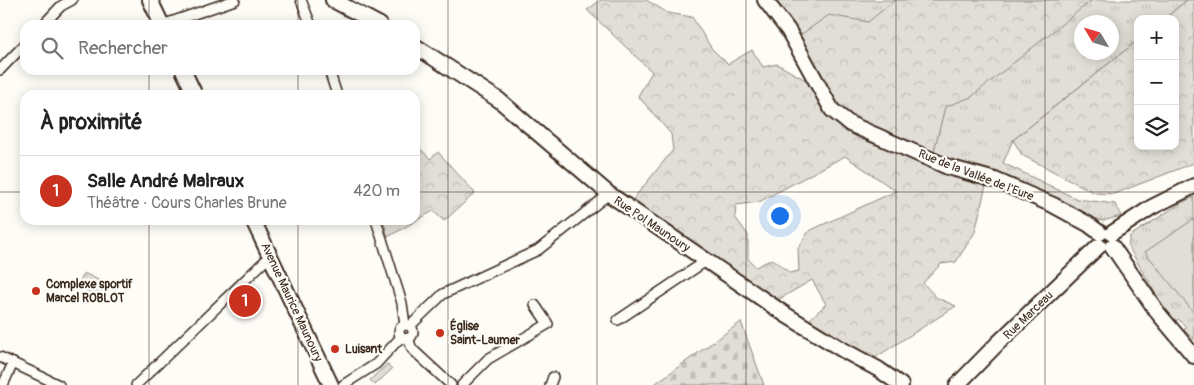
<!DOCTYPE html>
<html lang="fr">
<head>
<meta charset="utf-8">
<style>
  body { margin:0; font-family:Pangolin,sans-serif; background:#f2f2f2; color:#222 }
  .controls { position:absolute; right:15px; top:15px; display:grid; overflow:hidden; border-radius:10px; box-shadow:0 2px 12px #0003 }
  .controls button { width:45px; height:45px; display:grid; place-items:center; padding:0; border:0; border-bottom:1px solid #e0e0e0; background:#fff; color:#222; font:25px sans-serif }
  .compass { position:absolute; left:1074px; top:15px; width:45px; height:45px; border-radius:50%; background:#fff; box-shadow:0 2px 12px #0003; rotate:308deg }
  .you { position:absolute; left:779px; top:215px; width:18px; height:18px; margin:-12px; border:4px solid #fff; border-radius:50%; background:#1a73e8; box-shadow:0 0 0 8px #1a73e833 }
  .badge { display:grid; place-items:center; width:32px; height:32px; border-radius:50%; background:#c8321e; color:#fff; font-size:16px; font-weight:700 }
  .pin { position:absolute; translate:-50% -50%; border:2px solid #fff; box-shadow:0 1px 5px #0006 }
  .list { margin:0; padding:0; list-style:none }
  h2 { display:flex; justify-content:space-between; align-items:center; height:65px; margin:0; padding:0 20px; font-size:21px }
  h2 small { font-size:16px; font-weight:400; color:#767676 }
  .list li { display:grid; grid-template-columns:32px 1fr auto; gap:15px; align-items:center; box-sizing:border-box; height:70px; padding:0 20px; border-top:1px solid #e0e0e0 }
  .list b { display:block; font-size:19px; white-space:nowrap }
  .list p { margin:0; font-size:16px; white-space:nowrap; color:#767676 }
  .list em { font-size:16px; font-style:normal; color:#767676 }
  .icon { flex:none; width:28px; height:28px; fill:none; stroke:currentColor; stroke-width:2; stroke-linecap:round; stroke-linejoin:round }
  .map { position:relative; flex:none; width:1194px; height:385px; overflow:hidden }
  .search { position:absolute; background:#fff; box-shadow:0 2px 12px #0003; left:20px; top:20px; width:400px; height:55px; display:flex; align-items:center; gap:12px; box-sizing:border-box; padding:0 18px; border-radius:15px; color:#767676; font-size:19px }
  .panel { position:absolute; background:#fff; box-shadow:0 2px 12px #0003; left:20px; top:90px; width:400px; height:135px; border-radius:15px }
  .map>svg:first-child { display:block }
</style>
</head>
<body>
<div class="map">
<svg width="1194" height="385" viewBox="0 0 1194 385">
  <defs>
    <pattern id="grass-tufts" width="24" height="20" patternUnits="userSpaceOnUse" patternTransform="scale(1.25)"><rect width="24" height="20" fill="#e1ded7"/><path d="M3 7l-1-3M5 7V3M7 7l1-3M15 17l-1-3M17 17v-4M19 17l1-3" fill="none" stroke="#c2bfb8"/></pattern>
    <pattern id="forest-crowns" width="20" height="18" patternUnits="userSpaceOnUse" patternTransform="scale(1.25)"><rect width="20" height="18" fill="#e1ded7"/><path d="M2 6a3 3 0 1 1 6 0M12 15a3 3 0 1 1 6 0" fill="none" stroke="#c2bfb8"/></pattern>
    <pattern id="cemetery-stones" width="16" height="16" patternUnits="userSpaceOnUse" patternTransform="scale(1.25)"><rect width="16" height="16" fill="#e1ded7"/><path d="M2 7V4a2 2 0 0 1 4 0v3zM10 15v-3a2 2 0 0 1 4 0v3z" fill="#c2bfb8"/></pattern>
  </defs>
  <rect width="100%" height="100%" fill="#fdfcf7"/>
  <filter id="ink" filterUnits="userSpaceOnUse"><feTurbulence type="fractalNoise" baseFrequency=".02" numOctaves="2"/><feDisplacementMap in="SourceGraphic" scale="10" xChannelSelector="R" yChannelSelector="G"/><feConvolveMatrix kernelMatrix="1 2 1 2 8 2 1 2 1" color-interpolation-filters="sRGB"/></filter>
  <g filter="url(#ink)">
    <!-- grass -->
    <g fill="url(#grass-tufts)" stroke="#8e847a" fill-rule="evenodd">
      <path d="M775,0h412l-23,19h-26v21l-125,100 -10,23 74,36 38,5 6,12 -18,5 -21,-7 -88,-42 -70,-19 -68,-47zM1082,22h30v30h-30z"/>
      <polygon points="1194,197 1194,340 1184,330 1186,327 1178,319 1176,321 1165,310 1128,246 1130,236 1181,203"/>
      <polygon points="387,364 392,369 375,385 370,380"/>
    </g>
    <!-- forest -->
    <g fill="url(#forest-crowns)" stroke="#8e847a" fill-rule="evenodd">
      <path d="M601,0h45l22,13 24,4 20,32 16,15 24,-14 11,17 14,-3 34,19 22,38 27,18 127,42 -12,51 -19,30 -15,2 -18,19 14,15 19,8 -83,53 -66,-37 19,-18 -14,-24 -36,21 -141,-93 -1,-10 39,-48 -2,-16 -33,-38 14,-24 -65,-62zM845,156l51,35 -87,40 -11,17 1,23 -9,2 -18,-14 -16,8 -8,-8v-24l-13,-18 1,-12 23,-3z"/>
      <polygon points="895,0 1092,0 971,97 945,107 933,155 864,125 833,106 799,36 829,15 868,22"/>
      <polygon points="1187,0 1194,0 1194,163 1114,194 1095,193 1022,155 1013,140 1138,40 1138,146 1175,146 1175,19 1164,19"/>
      <polygon points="415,143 430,159 438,152 475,193 444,221 433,211 388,237 383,220 415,220"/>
      <polygon points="84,273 110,286 103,299 78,286"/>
    </g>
    <!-- cemetery -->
    <polygon fill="url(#cemetery-stones)" stroke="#8e847a" points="741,322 764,385 657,385 656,383"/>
    <!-- pitch -->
    <polygon fill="#e1ded7" stroke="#8e847a" points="1194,219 1194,313 1145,252"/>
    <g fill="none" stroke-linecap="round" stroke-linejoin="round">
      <defs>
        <g id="street">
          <polyline points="301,0 311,25"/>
          <polyline points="43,25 61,6 72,0"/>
          <polyline points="162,25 235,0"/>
          <polyline points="0,70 25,44"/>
          <polyline points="329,70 337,95"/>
          <polyline points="376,220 402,303 405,325"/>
          <polyline points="618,320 706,261"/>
          <circle cx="406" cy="332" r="7"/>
          <polyline points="410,326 443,294 538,250 609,194"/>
          <polyline points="408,338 412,349 451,385"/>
          <polyline points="0,357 59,385"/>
          <polyline points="3,385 13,363"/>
          <polyline points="136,385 270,256"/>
          <polyline points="343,385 376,364 401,337"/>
          <polyline points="462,385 488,359 548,324 535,305"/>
          <polyline points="550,385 553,377"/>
        </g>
        <g id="secondary">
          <polyline points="150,0 162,25"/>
          <polyline points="333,0 380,25"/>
          <polyline points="765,0 788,30 832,110 850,124 948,167 995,180 1053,205 1088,224 1100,233"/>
          <polyline points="415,46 499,100 609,194 786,315 843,350 878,369 901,385"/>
          <polyline points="183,70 195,95"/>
          <polyline points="253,220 331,385"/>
          <polyline points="1112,233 1152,207 1194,186"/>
          <polyline points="1112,246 1158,313 1194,356"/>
          <polyline points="957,385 999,342 1099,246"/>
        </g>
      </defs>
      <!-- street casing -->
      <use href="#street" stroke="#3b2a1e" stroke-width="12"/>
      <!-- secondary casing -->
      <use href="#secondary" stroke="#3b2a1e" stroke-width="18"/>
      <!-- street -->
      <use href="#street" stroke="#fdfcf7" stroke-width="9"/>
      <!-- secondary -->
      <use href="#secondary" stroke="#fdfcf7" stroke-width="14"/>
    </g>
  </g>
  <!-- grid -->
  <path fill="none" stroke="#3b2a1e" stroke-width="1" stroke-opacity="0.55" d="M149,0v25M298,0v25M448,0v385M597,0v385M746,0v385M896,0v385M1045,0v385M149,70v25M298,70v25M0,192h25M415,192h779M149,220v165M298,220v165"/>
  <!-- markers -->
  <g fill="#c8321e" stroke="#fdfcf7" stroke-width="2">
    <circle cx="36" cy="291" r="5"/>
    <circle cx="440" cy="333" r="5"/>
    <circle cx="335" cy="349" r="5"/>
  </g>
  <g text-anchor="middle" stroke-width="4.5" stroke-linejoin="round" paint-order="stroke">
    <!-- street labels -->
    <g font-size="12" fill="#3b2a1e" stroke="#fdfcf7">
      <text transform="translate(976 175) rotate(21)" y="4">Rue de la Vallée de l'Eure</text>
      <text transform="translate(652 224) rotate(34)" y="4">Rue Pol Maunoury</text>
      <text transform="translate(292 302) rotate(65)" y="4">Avenue Maurice Maunoury</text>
      <text transform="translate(1028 315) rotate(-44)" y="4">Rue Marceau</text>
    </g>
    <!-- poi labels -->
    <g font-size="12" font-weight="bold" fill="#3b2a1e" stroke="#fdfcf7" text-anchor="start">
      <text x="46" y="288">Complexe sportif<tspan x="46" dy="14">Marcel ROBLOT</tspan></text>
      <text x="450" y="330">Église<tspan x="450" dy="14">Saint-Laumer</tspan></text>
      <text x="345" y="353">Luisant</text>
    </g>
  </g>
</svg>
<div class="controls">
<button>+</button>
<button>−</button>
<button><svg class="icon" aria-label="layers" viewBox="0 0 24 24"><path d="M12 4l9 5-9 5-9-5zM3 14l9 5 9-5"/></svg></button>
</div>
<svg class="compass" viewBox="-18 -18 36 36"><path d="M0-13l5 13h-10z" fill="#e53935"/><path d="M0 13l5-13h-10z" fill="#767676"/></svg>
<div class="you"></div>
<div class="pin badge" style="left:245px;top:301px">1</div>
<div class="search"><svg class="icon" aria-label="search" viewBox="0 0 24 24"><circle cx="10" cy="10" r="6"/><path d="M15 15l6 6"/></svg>Rechercher</div>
<section class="panel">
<h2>À proximité<small></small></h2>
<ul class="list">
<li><span class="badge">1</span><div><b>Salle André Malraux</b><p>Théâtre · Cours Charles Brune</p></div><em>420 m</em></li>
</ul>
</section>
</div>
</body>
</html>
